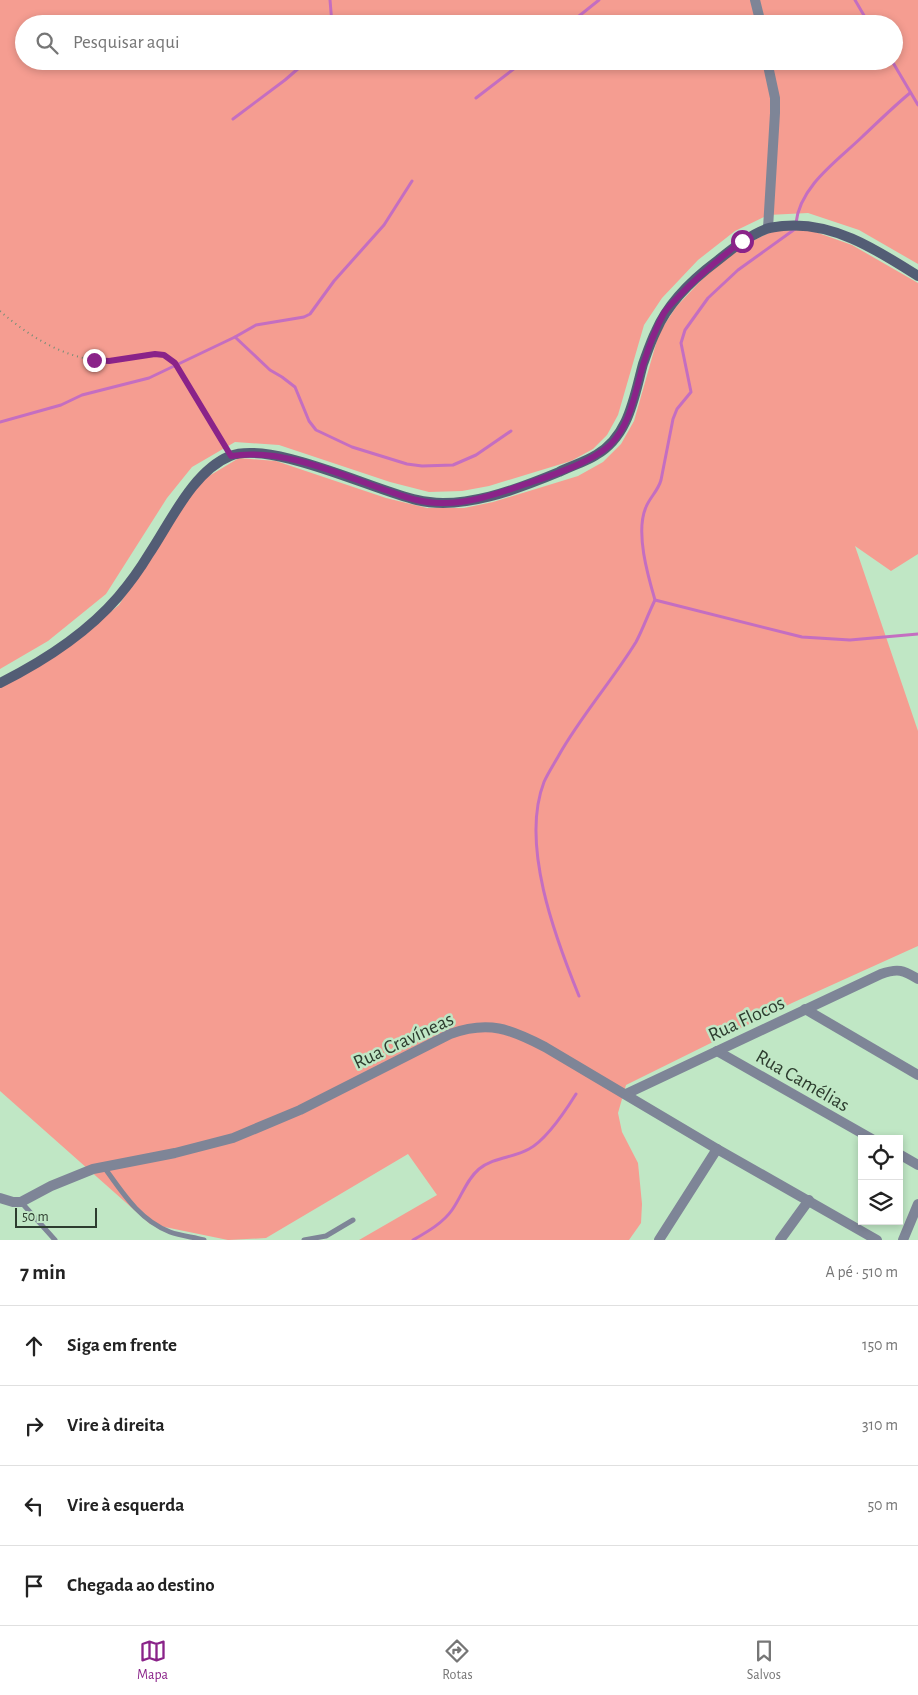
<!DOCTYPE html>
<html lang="pt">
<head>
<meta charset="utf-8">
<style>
  body { margin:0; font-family:"Alegreya Sans",sans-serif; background:#f2f2f2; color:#222 }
  .controls { position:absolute; right:15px; bottom:15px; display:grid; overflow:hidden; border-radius:0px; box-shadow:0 2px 8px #0003 }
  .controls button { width:45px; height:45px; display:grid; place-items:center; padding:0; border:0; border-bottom:1px solid #e0e0e0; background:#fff; color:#222; font:25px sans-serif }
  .scale { position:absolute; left:15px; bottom:12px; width:82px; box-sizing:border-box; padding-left:5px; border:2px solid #2d3d2f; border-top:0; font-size:14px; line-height:18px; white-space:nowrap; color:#2d3d2f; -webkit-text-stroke:4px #c0e7c5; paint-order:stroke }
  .stop { position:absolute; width:15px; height:15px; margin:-11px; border:4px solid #8a2389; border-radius:50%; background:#fff }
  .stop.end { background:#8a2389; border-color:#fff; box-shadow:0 1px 5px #0008 }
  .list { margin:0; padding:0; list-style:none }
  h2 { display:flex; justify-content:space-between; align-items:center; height:65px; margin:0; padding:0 20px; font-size:21px }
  h2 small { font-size:16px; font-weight:400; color:#767676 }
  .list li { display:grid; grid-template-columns:32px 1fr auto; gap:15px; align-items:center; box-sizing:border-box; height:80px; padding:0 20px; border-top:1px solid #e0e0e0 }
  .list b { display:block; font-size:19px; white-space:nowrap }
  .list em { font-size:16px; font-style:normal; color:#767676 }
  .icon { flex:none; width:28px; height:28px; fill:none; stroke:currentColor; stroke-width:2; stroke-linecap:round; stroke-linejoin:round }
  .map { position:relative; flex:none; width:918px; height:1240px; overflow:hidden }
  .search { position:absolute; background:#fff; box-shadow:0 2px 8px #0003; left:15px; right:15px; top:15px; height:55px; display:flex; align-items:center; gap:12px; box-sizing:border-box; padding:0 18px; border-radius:28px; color:#767676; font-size:19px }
  .sheet { height:385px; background:#fff }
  nav { display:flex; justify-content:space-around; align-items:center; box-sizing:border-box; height:70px; border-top:1px solid #e0e0e0; background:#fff; font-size:14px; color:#767676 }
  nav a { display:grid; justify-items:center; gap:2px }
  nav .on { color:#8a2389 }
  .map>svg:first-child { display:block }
</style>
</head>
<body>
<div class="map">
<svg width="918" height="1240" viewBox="0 0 918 1240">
  <rect width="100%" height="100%" fill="#c0e7c5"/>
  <!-- green -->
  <g fill="#f59d91" fill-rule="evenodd">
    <path d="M0,0h918v264l-59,-34 -51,-17 -40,2 -33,16 -37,29 -36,38 -18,27 -26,90 -11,20 -14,14 -22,12 -82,25 -27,5 -33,1 -39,-10 -111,-37 -44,-3 -43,25 -25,31 -61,96 -58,47 -48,28zM24,24h870v37h-870z"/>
    <polygon points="807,229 852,245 918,283 918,554 891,571 855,546 918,731 918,946 792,1003 626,1085 618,1113 622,1132 638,1163 642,1204 641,1223 629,1240 359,1240 437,1195 408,1154 266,1238 228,1240 150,1224 0,1091 0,688 57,655 119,605 180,508 204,479 239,458 276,461 386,498 427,508 464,508 493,502 578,476 603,462 621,444 634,421 659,333 676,307 709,272 744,245 773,231"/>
  </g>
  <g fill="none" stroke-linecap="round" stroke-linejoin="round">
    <!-- stream -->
    <g stroke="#c46ec1" stroke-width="3">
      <polyline points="330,0 332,24"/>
      <polyline points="855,0 869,24"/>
      <polyline points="569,24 599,0"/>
      <polyline points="892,61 918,105"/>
      <polyline points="476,98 524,61"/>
      <polyline points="233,119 285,80 307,61"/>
      <path d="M796,223c4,-37 41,-62 66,-86 16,-15 31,-30 48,-44"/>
      <polyline points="235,337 270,370 282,377 295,387 309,421 316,430 352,447 407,464 422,466 453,465 476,455 511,431"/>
      <polyline points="0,422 61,405 82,395 149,378 235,337 256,325 304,317 310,314 334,281 384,225 412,181"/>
      <polyline points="655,600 802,637 850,640 918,634"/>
      <path d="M579,996c-24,-59 -59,-152 -35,-214 4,-9 10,-18 15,-27 22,-39 53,-74 77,-113 7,-13 12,-28 19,-42 -7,-24 -20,-68 -9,-93 4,-10 12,-16 15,-27l12,-61 4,-10 14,-17 -10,-49 4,-13 23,-32 30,-28 57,-41"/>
      <path d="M413,1240c14,-8 30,-17 39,-30 10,-14 14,-30 27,-41 15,-12 34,-11 50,-20 17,-9 37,-39 47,-55"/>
    </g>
    <!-- path -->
    <path stroke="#728d76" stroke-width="2" stroke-dasharray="1 4" stroke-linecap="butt" d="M0,311c26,23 59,44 94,49 22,3 50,-10 68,-6 6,2 9,5 13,9l51,84"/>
    <!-- lane -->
    <g stroke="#7e8597" stroke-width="5">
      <path d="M104,1167c18,25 35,53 66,65 11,4 23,5 34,8"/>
      <polyline points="21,1202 55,1240"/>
      <polyline points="304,1240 326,1236 353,1220"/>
    </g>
    <!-- street -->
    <g stroke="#7e8597" stroke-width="10">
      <polyline points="755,0 761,24"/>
      <polyline points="767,61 775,98 775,113 768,228"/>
      <polyline points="805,1009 918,1075"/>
      <polyline points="717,1051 872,1139"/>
      <path d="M626,1094l255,-120c17,-6 22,-4 37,5"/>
      <polyline points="899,1154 918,1165"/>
      <path d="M0,1198l13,4h8l30,-16 42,-17 82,-16 58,-15 67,-28 150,-76c39,-14 60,-5 95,13l172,102 160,91"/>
      <polyline points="659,1240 717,1149"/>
      <polyline points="780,1240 809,1200"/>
      <polyline points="903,1240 918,1204"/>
    </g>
    <!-- secondary -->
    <path stroke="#535d75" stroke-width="10" d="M0,683c42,-21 87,-50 118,-86 11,-13 22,-28 31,-43 21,-31 44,-83 81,-98 41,-16 143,34 187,44 45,11 101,-11 142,-28 12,-6 26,-10 37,-17 33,-19 38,-58 47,-91 4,-11 8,-23 13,-33 12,-28 37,-52 61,-70 15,-12 31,-25 49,-32 5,-2 11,-2 17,-3 50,-5 94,24 135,50"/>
  </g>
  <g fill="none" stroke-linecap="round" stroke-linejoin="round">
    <!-- route -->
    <path stroke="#8a2389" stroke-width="6" d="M94,360l15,1 46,-7 9,1 11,8 56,93c52,-8 105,17 154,34 18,6 35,13 55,13 31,1 62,-11 92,-21 24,-8 59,-20 78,-37 22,-22 25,-55 34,-83 5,-16 12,-34 20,-49 4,-6 10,-12 15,-17 20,-21 41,-38 63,-55"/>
  </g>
  <g text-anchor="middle" stroke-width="5" stroke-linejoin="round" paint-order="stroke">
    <!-- street labels -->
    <g font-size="20" fill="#2d3d2f" stroke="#c0e7c5">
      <text transform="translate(746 1018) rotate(-25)" y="7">Rua Flocos</text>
      <text transform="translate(403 1040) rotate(-25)" y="7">Rua Cravíneas</text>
      <text transform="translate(803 1080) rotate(30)" y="7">Rua Camélias</text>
    </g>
  </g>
</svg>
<div class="controls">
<button><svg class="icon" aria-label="locate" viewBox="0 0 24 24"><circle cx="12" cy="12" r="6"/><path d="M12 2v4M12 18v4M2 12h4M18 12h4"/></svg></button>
<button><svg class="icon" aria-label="layers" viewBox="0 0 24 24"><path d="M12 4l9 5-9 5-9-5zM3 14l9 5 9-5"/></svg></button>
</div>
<div class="scale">50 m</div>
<div class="stop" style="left:742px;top:241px"></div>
<div class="stop end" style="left:94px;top:360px"></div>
<div class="search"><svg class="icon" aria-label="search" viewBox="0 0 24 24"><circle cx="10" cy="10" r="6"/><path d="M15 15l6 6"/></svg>Pesquisar aqui</div>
</div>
<section class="sheet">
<h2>7 min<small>A pé · 510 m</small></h2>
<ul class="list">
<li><svg class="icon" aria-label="ahead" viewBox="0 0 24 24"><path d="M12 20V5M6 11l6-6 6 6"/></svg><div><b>Siga em frente</b></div><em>150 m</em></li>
<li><svg class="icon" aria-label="right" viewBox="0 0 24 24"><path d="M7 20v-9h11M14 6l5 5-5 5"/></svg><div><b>Vire à direita</b></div><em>310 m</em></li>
<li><svg class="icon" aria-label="left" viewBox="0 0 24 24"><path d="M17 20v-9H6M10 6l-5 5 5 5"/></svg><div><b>Vire à esquerda</b></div><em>50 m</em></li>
<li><svg class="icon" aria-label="arrive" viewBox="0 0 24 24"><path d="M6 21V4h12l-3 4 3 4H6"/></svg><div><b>Chegada ao destino</b></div></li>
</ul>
</section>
<nav>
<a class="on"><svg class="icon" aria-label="map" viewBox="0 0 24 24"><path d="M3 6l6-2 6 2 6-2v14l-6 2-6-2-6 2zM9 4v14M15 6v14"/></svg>Mapa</a>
<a><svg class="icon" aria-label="directions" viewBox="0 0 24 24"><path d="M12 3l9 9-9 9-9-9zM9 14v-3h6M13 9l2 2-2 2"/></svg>Rotas</a>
<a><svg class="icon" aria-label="saved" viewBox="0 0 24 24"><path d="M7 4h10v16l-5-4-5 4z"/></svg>Salvos</a>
</nav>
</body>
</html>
